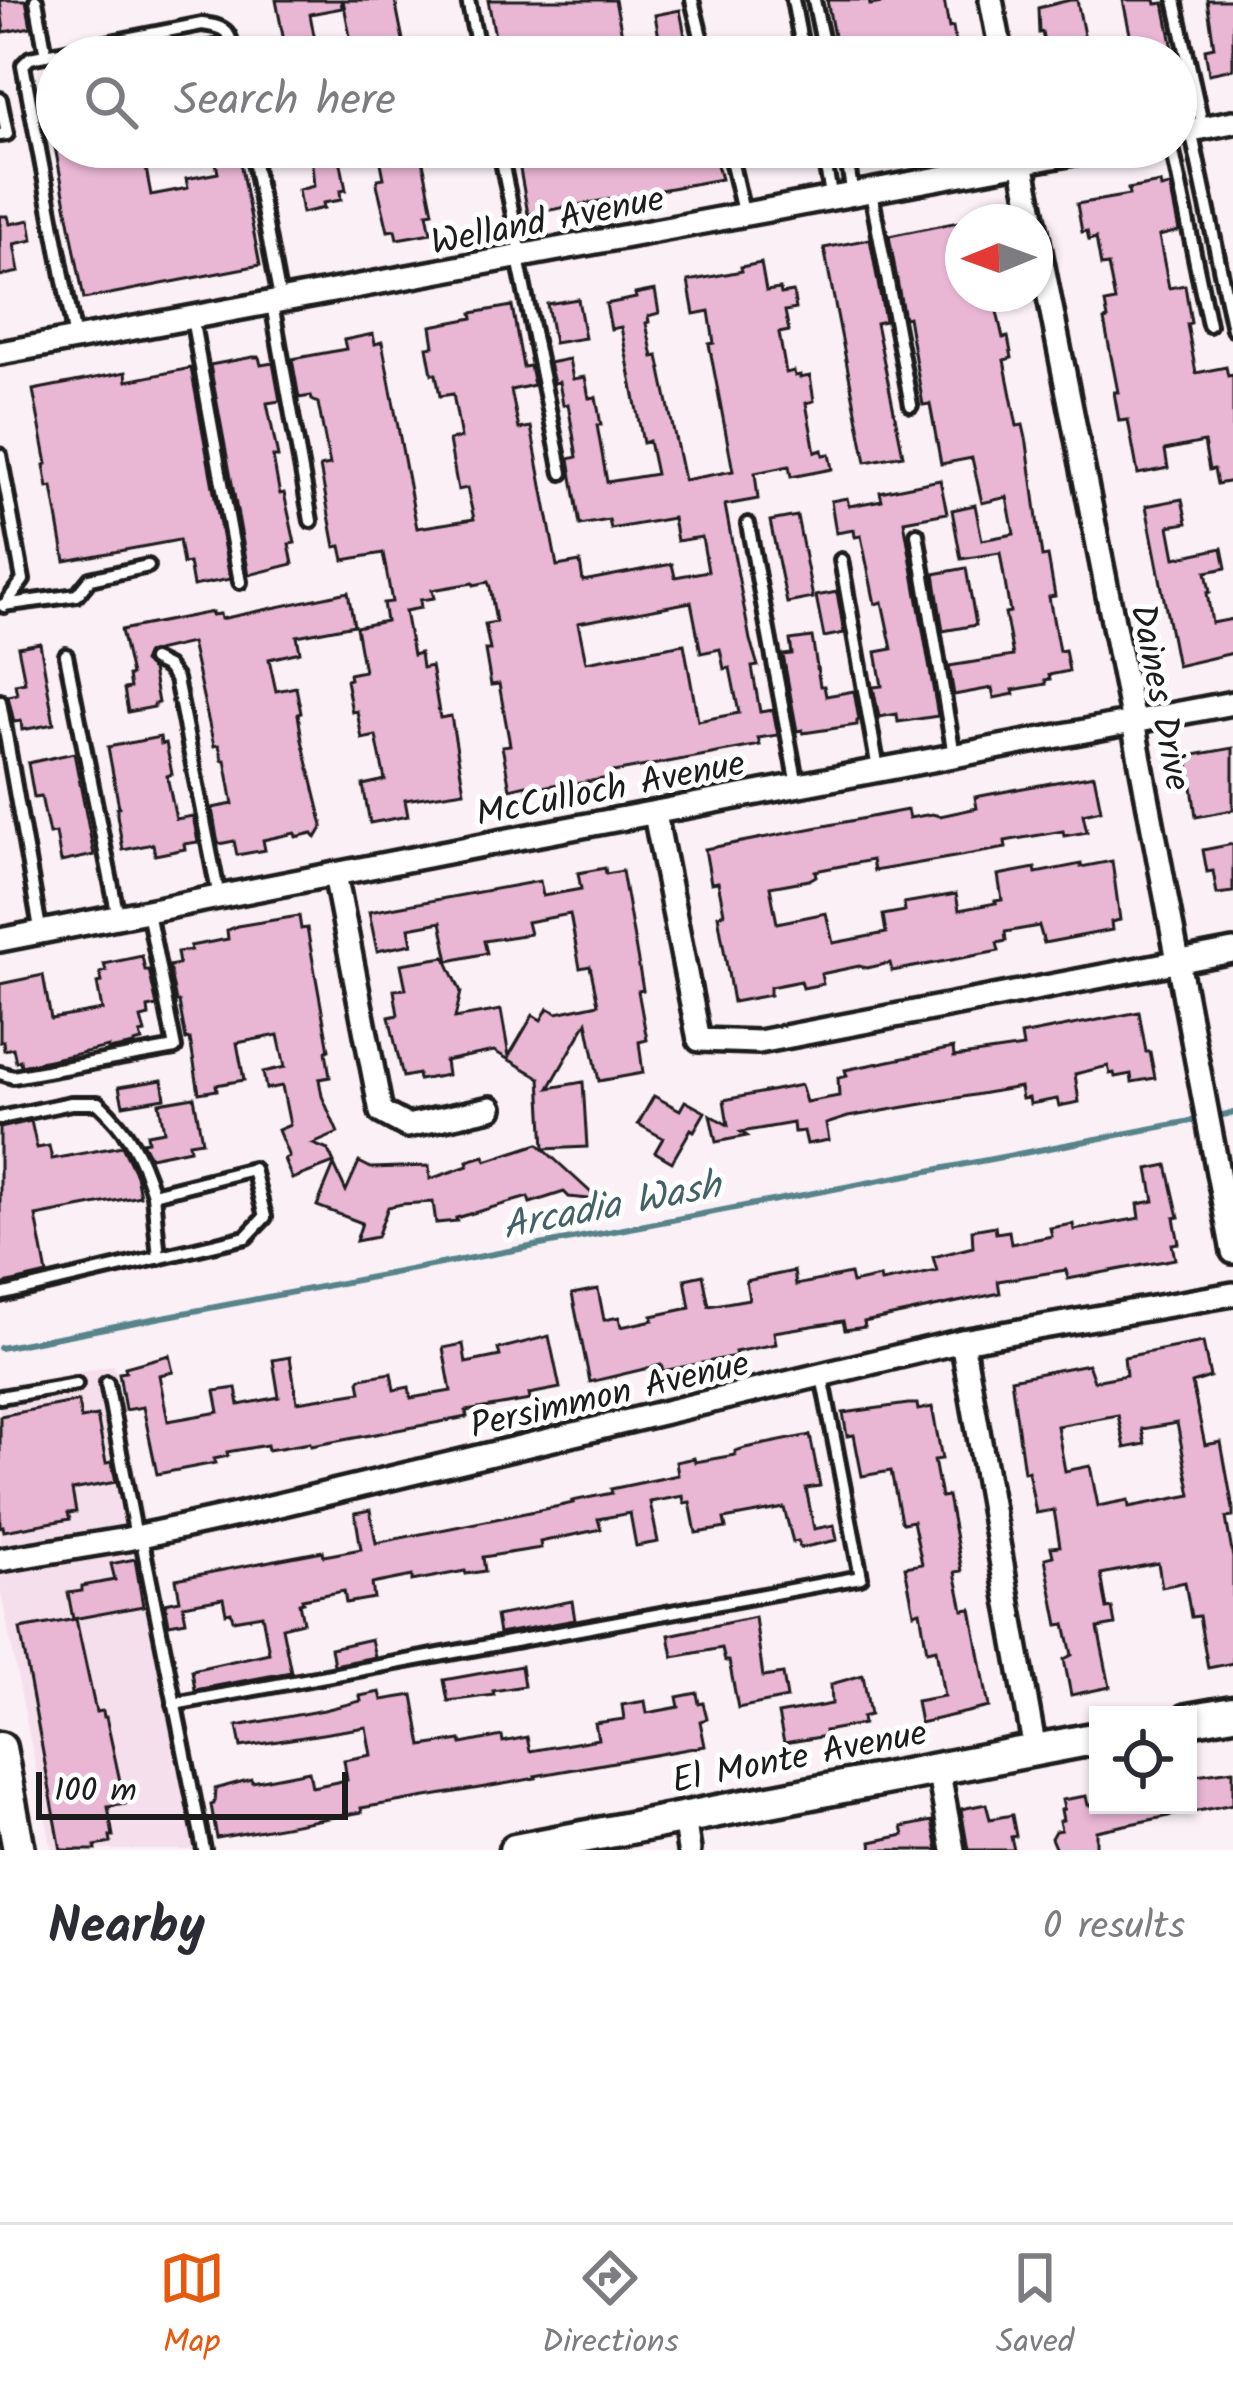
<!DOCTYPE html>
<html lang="en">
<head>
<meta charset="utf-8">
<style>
  body { margin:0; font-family:Kalam,sans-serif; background:#f7f7f7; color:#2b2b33 }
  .controls { position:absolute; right:36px; bottom:36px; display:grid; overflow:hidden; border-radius:0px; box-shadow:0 3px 9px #0004 }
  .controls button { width:108px; height:108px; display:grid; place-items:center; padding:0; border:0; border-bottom:3px solid #e1e1e2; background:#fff; color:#2b2b33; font:60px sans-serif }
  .compass { position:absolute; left:945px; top:204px; width:108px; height:108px; border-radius:50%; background:#fff; box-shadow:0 3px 9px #0004; rotate:269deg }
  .scale { position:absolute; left:36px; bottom:30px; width:312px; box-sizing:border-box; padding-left:12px; border:6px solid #1c1c1c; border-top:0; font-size:33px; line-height:42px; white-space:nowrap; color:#1c1c1c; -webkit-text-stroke:9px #fff; paint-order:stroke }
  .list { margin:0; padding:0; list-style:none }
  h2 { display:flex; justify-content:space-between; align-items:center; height:156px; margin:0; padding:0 48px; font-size:51px }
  h2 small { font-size:39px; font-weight:400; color:#7c7c81 }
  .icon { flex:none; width:66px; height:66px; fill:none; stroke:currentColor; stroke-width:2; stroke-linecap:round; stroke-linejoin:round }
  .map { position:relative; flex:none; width:1233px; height:1850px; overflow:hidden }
  .search { position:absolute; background:#fff; box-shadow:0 3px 9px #0004; left:36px; right:36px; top:36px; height:132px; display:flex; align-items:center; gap:30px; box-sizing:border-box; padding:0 42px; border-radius:66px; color:#7c7c81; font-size:45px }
  .sheet { height:372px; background:#fff }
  nav { display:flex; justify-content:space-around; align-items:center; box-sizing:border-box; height:168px; border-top:3px solid #e1e1e2; background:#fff; font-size:33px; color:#7c7c81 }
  nav a { display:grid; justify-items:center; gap:6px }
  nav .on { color:#ea580c }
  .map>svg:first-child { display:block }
</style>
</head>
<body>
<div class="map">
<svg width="1233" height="1850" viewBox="0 0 1233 1850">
  <rect width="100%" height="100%" fill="#fbf0f6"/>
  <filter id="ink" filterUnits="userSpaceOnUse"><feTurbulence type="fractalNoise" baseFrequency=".00833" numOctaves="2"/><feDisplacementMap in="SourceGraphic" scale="24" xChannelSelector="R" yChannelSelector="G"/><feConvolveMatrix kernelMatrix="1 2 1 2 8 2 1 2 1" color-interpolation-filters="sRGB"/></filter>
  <g filter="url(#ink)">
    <!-- built -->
    <polygon fill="#f6dfec" points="114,1365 210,1850 52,1850 0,1589 0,1389"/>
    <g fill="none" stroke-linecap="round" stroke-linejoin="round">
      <!-- stream -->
      <polyline stroke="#54848b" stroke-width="6" points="0,1348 1233,1113"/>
    </g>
    <!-- building -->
    <g fill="#e9b6d4" stroke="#1c1c1c" stroke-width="3" fill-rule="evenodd">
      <polygon points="0,0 26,0 31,27 4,32"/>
      <polygon points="276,0 341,0 342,8 310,14 318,57 287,57"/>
      <polygon points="343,0 395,0 405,50 373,57 363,57 361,51 353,52"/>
      <polygon points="488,0 615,0 624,44 659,38 655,15 680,10 689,57 579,57 577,51 546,57 499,57"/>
      <polygon points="827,0 869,0 870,5 900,0 944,0 949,28 953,27 956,45 941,48 943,57 902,57 900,48 855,57 838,57"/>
      <polygon points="1070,0 1077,0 1088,55 1047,57 1042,32 1039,33 1038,8"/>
      <polygon points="1123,0 1155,0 1156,4 1164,3 1173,49 1112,57 1108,38 1130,34"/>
      <polygon points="1207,0 1233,0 1233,69 1209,74 1205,49 1214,47"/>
      <polygon points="216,38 219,57 162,57 161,49"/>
      <polygon points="55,147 142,147 151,195 188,188 186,179 218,173 213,147 237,147 260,265 84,299"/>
      <polygon points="378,147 420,147 433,212 427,213 431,233 397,239 395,230 388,231 377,184 378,179 384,178"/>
      <polygon points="516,147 712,147 721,179 528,214"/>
      <polygon points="338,148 346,190 340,191 341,200 323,203 324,208 302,213 298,190 314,186 311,153"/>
      <polygon points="1160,183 1161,188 1170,186 1179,231 1159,236 1169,288 1185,285 1191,323 1187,324 1196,373 1226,367 1228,376 1233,375 1233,481 1217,484 1214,469 1209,470 1204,442 1165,450 1168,468 1138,474 1128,420 1119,421 1114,392 1118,392 1104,320 1108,319 1105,303 1115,301 1108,265 1101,266 1096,238 1089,240 1087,231 1082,232 1077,204 1129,195 1128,189"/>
      <polygon points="0,216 8,216 10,224 30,220 33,240 14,244 19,272 0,276"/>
      <polygon points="963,221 963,294 993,294 1003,338 1008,337 1012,358 1004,360 1017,426 1023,425 1027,443 1042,557 1048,556 1055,596 1049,597 1059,651 1065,650 1069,671 1049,675 1050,679 1045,680 1046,684 1013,690 1014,694 994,698 992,688 954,695 949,666 1013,656 1005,613 1010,612 1000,553 961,559 952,510 975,505 982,540 1014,534 1007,497 982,503 972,458 941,464 930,404 923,405 908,317 904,318 889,236"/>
      <polygon points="870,239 885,321 876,323 903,455 866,462 824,248"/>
      <path d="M761,263l5,28 14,-2 1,5 12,-2 3,17 -11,2 4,20 -10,2 7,40 8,-2 1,5 5,-1v3l10,-2 4,25 -8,2 9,49 7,-2 1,5 6,-1 3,15 -41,8 -2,-11 -34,7 3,26 -33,6 25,135 8,26 -6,1 8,45 13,-2 5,25 -20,3 2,7 -152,28v5l-33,6 -1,-3 -47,9 -1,-5 -16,4 -8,-43 8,-1 -11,-61 -8,1 -6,-35h5l-5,-26 11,-2 -6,-35 -2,-5 -14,3 -1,-2 -41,7 2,8 -14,2 1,8 -16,3 8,44 7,-2 2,15 9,-2 9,52 11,-2 13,75 -59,9 3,16 -38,7 -7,-38 22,-5 -9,-44 -14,3 -5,-28 -5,1 -6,-32 4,-1 -1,-5 15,-3 -8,-44 30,-6 -3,-18 9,-1 -9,-49 -39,7 -3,-14 -6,1 -15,-80 10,-2 -12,-62 -6,-3 -1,-4 -12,2 -7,-39 54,-10 -2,-9 29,-6 2,10 7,-2 35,186 57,-9 -7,-31 -9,2 -9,-50 12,-2 -8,-44 -13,2 -4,-22h-4l-5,-27 7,-1 -3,-20 42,-8 -1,-5 40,-7 11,61 7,-1 4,19 -23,5 8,39 12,-2 26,139 23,-4 3,19 89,-17 3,13 33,-6 -6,-34 -25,4 -4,-23 -62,11 -2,-9 -29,5 -11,-66 8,-2 -9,-53 -5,1 -4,-23 -5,1 -5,-20 20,-4 4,20 12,-2 4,21 7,-1 5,28h-4l10,57 49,-8 -7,-33 -6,2 -22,-116 -10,2 -5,-25 30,-6 -1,-4 20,-4 4,23 -11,3 1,6 -3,1 7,34 5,-1 26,124 49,-9 -24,-127 5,-1 -5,-32 -15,3 -6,-33 54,-10 -1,-4zM691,602l10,51 19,-4 4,20 6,-1 9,45 -41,8 -14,-77 -98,18 -8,-39z"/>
      <polygon points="578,299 585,338 554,343 547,304"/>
      <polygon points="253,357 259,357 261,365 273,363 280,401 267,403 278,457 273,457 279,490 280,494 284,493 295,543 289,544 293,564 249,575 210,365"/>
      <polygon points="191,368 230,579 193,586 189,563 183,564 179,540 65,561 52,487 48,488 44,465 47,464 33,390 126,372 127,381"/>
      <polygon points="940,480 947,513 904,521 938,716 898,722 897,714 879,717 873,687 882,686 876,652 892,649 882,602 875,604 861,536 855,537 854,530 836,533 831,501 847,498 849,506 882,500 880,492"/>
      <polygon points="1182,499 1187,523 1169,526 1175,558 1222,548 1226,568 1206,572 1210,592 1207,593 1212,623 1233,619 1233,653 1177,666 1146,506"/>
      <polygon points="797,516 813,598 787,603 770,521"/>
      <polygon points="966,568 976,625 943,631 934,574"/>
      <polygon points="348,592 354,625 297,636 300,652 269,659 276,691 296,687 301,713 298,714 302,740 323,826 316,838 312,833 296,837 295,833 263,840 265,850 237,855 234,841 219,844 217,838 212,808 233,804 225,760 222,760 219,745 214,746 191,643 147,653 143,662 152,670 158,703 154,704 154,707 128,712 124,689 130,688 128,676 131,675 121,630 212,612 212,615 220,614 221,619"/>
      <polygon points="837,592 844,633 824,637 816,596"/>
      <polygon points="812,637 820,686 824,686 826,696 854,691 859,720 857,721 857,725 803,733 802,730 797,731 783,655 792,654 790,640"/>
      <polygon points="40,643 54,724 22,730 21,721 14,722 8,696 17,694 15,684 25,682 18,647"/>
      <polygon points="160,737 161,744 166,743 172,774 167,776 176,819 193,816 198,842 184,844 185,849 155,855 153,844 123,850 117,815 117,808 119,807 108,747"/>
      <polygon points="1233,748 1233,810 1196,817 1188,756"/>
      <polygon points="74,753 94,855 61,862 56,833 49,834 41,796 34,797 28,763"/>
      <polygon points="1094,775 1101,810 1083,814 1087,832 1064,836 1063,831 1005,841 1006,848 874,871 872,860 815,871 816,876 809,880 770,887 777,923 826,913 833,943 886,933 883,915 905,911 904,903 956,894 959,910 996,903 995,901 1002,900 998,875 1035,868 1036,873 1081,864 1081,867 1112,861 1120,920 1111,922 1112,930 1044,943 1039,926 1005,932 1006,941 997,943 999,951 892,971 890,963 867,968 859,966 821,974 823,984 803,988 801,981 770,987 770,995 733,1002 718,915 724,913 718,882 711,883 705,849 907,810 909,818 932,814 940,816 977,808 975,797"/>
      <polygon points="1233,844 1233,892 1217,894 1213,871 1207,872 1203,850"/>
      <polygon points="605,868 606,874 622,871 643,990 638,991 647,1040 639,1042 643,1073 599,1081 587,1022 549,1088 583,1082 587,1147 544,1149 540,1078 494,1051 445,1061 447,1075 419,1080 418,1074 403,1077 389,1017 398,1015 394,990 406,989 401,964 445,957 461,992 455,1018 501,1010 509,1056 533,1015 541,1020 548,1008 557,1013 598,1004 590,966 580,968 570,914 527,922 530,934 484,941 487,953 449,961 441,922 409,928 412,944 377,951 369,912 540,881 543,896 581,889 578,873"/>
      <polygon points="299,916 301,929 307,928 329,1050 326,1051 330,1077 319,1079 322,1096 338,1133 313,1144 328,1150 334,1163 292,1179 284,1159 289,1157 278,1130 290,1125 282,1086 266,1089 263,1072 285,1067 278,1035 237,1043 244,1080 216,1085 217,1090 199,1093 190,1039 186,1040 179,1002 176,1002 169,966 179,964 177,952 191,950 190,946 228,939 227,930 237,926"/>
      <polygon points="142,956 145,970 149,970 157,1006 148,1008 149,1016 141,1018 145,1033 140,1034 142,1041 134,1043 134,1045 108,1050 108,1047 21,1066 20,1060 16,1062 13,1048 4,1050 3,1041 0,1042 0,984 43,975 51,1019 102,1010 97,983 102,982 100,973 106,971 104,964"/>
      <polygon points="1139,1012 1146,1052 1150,1052 1155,1078 1132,1082 1131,1074 1115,1077 1114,1073 1110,1074 1108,1066 1075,1074 1079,1102 1059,1106 1057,1099 1030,1104 1029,1098 1022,1099 1020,1087 848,1117 826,1124 829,1140 807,1144 804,1131 794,1132 793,1123 741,1132 747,1136 716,1142 710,1115 728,1125 724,1100 801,1085 806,1102 839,1096 838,1078 847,1076 845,1070 953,1048 954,1057 1023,1047 1021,1035"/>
      <polygon points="162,1080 165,1098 123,1105 119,1087"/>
      <polygon points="654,1096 680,1110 685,1101 705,1112 694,1131 691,1129 672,1162 655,1152 663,1138 638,1124"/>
      <polygon points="194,1097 202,1141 189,1143 190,1149 150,1157 142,1142 148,1141 147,1134 164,1131 159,1103"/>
      <polygon points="31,1121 37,1148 49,1146 52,1159 122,1146 136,1175 140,1196 36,1216 47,1274 0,1285 0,1128"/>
      <polygon points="538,1144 599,1200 569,1197 564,1192 530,1203 528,1197 456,1218 457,1221 436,1223 433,1202 402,1204 388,1207 377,1237 356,1241 362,1223 317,1206 334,1165 346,1191 359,1162 371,1168 429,1166 430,1179 468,1166 467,1161 484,1156 486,1161"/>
      <polygon points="1167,1165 1179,1217 1174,1218 1179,1243 1172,1244 1175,1259 1068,1279 1066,1270 998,1281 1000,1293 864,1322 865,1327 845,1330 843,1321 774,1332 776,1344 735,1352 736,1356 663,1371 661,1365 590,1382 572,1294 598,1289 604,1320 619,1317 621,1327 653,1320 652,1316 690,1308 685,1279 703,1275 709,1306 749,1299 746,1281 794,1271 796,1285 850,1274 852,1283 880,1277 881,1282 918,1275 937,1271 933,1257 973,1247 972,1230 995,1226 996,1233 1009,1231 1011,1244 1052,1236 1050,1228 1073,1224 1074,1230 1140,1218 1138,1204 1154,1201 1148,1169"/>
      <polygon points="549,1336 560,1388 529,1394 530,1400 466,1411 467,1417 311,1446 310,1443 268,1450 267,1445 227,1452 228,1456 214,1459 215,1463 157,1474 143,1407 125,1410 119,1373 126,1372 125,1367 169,1355 173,1372 159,1375 168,1421 219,1412 215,1391 236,1388 239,1405 279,1397 273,1360 290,1357 297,1402 361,1392 359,1381 361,1378 391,1373 394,1390 409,1387 411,1398 451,1391 443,1348 463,1344 466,1363 500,1356 498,1349"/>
      <path d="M1203,1342l7,35 -18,6 13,62 16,-3 12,67v8l-7,1 7,40v105l-25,5 -9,-52 -8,1 -6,-35 -23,5 -4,-24 -57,11 6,35 5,-1 3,17 -17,3 12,59 -39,8 -7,-36 8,-4 -7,-31 -7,1 -13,-67 8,-2 -2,-9 9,-1 -6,-36 -18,3 -8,-42 -4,1 -13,-93 77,-15 6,17 32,-6 -2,-18zM1118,1415l7,33 20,-4 -3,-15 35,-6 14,72 -62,12 -1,-7 -30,6 -8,-40 -25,5 -8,-45z"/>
      <polygon points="78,1401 81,1419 97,1416 106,1463 112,1462 116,1482 72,1490 76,1512 68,1513 70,1519 4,1531 3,1526 0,1527 0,1416"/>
      <polygon points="908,1404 917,1404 918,1410 932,1407 942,1459 934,1460 941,1497 948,1496 962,1571 955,1572 963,1610 971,1609 989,1707 920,1723 916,1701 944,1696 936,1649 927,1651 920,1611 914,1613 905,1567 922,1564 913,1521 903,1523 901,1521 891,1471 862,1476 854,1435 847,1436 843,1413"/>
      <polygon points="810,1435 820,1486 806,1488 814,1529 834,1525 837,1540 800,1548 798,1541 793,1542 784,1508 724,1519 726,1528 696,1533 690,1502 684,1503 683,1496 650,1502 658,1542 636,1546 630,1513 598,1519 601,1529 540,1542 541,1548 483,1557 485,1571 466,1574 465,1571 412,1581 412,1576 372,1584 374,1598 346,1603 344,1591 302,1599 303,1602 299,1603 303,1622 282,1627 291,1672 195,1690 192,1670 269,1653 262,1615 233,1620 231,1612 226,1613 223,1598 183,1605 186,1621 169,1624 165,1603 180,1600 176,1579 323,1551 324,1556 361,1549 355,1513 370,1510 376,1543 560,1506 573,1503 572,1501 612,1493 611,1489 678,1475 676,1462 694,1458 695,1462 735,1455 735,1451 745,1448"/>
      <polygon points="135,1559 143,1606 73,1619 68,1593 82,1591 82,1586 115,1580 111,1564"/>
      <polygon points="572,1601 575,1620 499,1634 496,1616"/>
      <polygon points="755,1617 763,1677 783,1674 787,1698 738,1708 729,1661 725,1661 722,1648 673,1657 669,1635"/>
      <polygon points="76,1619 96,1712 103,1711 104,1717 106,1717 125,1804 108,1807 113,1836 110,1836 111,1843 95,1846 96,1850 61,1850 20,1629"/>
      <polygon points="371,1639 375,1657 334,1665 331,1648"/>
      <polygon points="521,1666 524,1686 493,1691 494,1695 448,1701 444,1680"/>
      <polygon points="863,1675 870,1715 862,1717 863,1724 825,1731 826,1736 784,1743 778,1714 832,1704 831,1684"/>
      <polygon points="380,1692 382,1700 413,1695 422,1746 461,1740 462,1744 502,1736 503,1742 527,1737 530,1751 598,1739 595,1723 624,1719 622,1705 645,1701 647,1713 679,1707 677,1697 697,1693 699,1704 703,1703 707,1719 700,1721 705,1746 535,1776 536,1778 509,1783 361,1808 362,1812 217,1838 211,1805 214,1804 215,1789 251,1779 252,1782 309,1771 312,1787 347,1780 344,1760 371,1755 366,1727 241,1747 237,1726 324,1710 361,1701 360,1696"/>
      <polygon points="1233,1770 1233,1804 1188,1813 1188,1776"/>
      <polygon points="1086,1796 1088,1805 1183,1805 1184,1813 1096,1831 1096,1850 1056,1850 1051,1838 1055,1831 1061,1830 1059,1821 1063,1820 1061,1810 1064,1809 1062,1800"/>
      <polygon points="986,1804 990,1819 1012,1815 1016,1836 1011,1837 1014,1850 968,1850 961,1809"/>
      <polygon points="932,1821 938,1850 872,1850 871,1842 904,1835 902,1827"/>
    </g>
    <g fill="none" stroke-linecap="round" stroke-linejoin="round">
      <defs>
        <g id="lane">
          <polyline points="36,0 46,55"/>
          <polyline points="468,0 480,57"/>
          <polyline points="692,0 706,57"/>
          <polyline points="793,0 804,57"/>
          <polyline points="814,0 826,57"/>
          <polyline points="1175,0 1203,128"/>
          <polyline points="0,99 7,134 0,135"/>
          <polyline points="1191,130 1233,329"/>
          <polyline points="251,147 280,299"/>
          <polyline points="499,147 521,254"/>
          <polyline points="728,147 744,216"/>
          <polyline points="822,147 832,199"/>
          <polyline points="845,147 853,195"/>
          <polyline points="1172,147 1209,325"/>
          <polyline points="871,192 911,405"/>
          <polyline points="518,258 562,473"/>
          <polyline points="272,304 311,521"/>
          <polyline points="192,318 240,582"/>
          <path d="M75,339l-52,-274 7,-7 172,-34c26,3 28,8 32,33"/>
          <polyline points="0,455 23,580 4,606"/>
          <polyline points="748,524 797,785"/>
          <polyline points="917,534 954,755"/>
          <polyline points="841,560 878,769"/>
          <polyline points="3,605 77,595 90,579 148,566"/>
          <polyline points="66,655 118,917"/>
          <polyline points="153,660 167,667 176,679 219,897"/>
          <polyline points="0,701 41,934"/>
          <polyline points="0,1073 13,1077 175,1048 148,912"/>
          <path d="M0,1118l71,-15h27c31,29 42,50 55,91l100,-25 12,48 -19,20 -246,58"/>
          <polyline points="153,1194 159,1258"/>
          <polyline points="107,1383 136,1537"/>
          <polyline points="0,1397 76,1384"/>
          <polyline points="141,1536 204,1850"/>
          <polyline points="174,1704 861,1577 822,1376"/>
        </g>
        <g id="street">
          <polyline points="991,0 1002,57"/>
          <polyline points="1176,133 1233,122"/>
          <polyline points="1019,147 1034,222"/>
          <polyline points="1035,226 1133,722 1233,1252"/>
          <polyline points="0,353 1106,147"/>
          <polyline points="655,814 699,1040 759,1042 1233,951"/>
          <polyline points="335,874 381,1112 407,1126 491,1108"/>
          <polyline points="0,940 498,842 1233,703"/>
          <polyline points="962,1341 1035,1750"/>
          <polyline points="0,1560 127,1539 241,1514 962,1341 1233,1294"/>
          <polyline points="938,1768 953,1850"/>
          <polyline points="684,1817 689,1850"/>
        </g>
        <g id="secondary">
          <polyline points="1188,1720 1233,1712"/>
          <polyline points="0,1748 19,1850"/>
          <polyline points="515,1850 1098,1738"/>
        </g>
      </defs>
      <!-- lane casing -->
      <use href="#lane" stroke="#1c1c1c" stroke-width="20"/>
      <!-- street casing -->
      <use href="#street" stroke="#1c1c1c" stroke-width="30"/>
      <!-- secondary casing -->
      <use href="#secondary" stroke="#1c1c1c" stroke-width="39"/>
      <!-- lane -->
      <use href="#lane" stroke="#fff" stroke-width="10"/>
      <!-- street -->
      <use href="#street" stroke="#fff" stroke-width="21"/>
      <!-- secondary -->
      <use href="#secondary" stroke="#fff" stroke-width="30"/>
    </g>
  </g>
  <g text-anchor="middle" stroke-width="10" stroke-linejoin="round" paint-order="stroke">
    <!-- street labels -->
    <g font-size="36" fill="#1c1c1c" stroke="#fff">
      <text transform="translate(547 219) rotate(-11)" y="13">Welland Avenue</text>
      <text transform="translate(1162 697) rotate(79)" y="13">Daines Drive</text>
      <text transform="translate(610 787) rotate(-11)" y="13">McCulloch Avenue</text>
      <text transform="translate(609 1393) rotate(-13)" y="13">Persimmon Avenue</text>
      <text transform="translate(799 1755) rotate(-11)" y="13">El Monte Avenue</text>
    </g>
    <!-- water labels -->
    <g font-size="39" font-style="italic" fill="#426266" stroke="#fff">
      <text transform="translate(611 1204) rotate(-11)" y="14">Arcadia Wash</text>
    </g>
  </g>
</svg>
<div class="controls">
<button><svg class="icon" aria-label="locate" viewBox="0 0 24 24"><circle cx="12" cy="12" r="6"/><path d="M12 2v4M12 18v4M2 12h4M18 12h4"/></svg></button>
</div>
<svg class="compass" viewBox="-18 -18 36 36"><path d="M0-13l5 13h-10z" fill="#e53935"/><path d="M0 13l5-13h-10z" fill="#7c7c81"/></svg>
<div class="scale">100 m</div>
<div class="search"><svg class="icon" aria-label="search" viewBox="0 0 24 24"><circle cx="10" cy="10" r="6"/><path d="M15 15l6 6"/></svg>Search here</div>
</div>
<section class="sheet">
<h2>Nearby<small>0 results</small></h2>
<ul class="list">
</ul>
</section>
<nav>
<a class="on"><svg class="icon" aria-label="map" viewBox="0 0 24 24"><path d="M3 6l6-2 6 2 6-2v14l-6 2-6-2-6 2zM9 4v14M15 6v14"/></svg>Map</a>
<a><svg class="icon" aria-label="directions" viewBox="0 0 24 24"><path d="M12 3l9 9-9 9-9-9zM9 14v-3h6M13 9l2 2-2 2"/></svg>Directions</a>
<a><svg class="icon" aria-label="saved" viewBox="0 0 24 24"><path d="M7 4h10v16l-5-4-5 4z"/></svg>Saved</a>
</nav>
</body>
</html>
